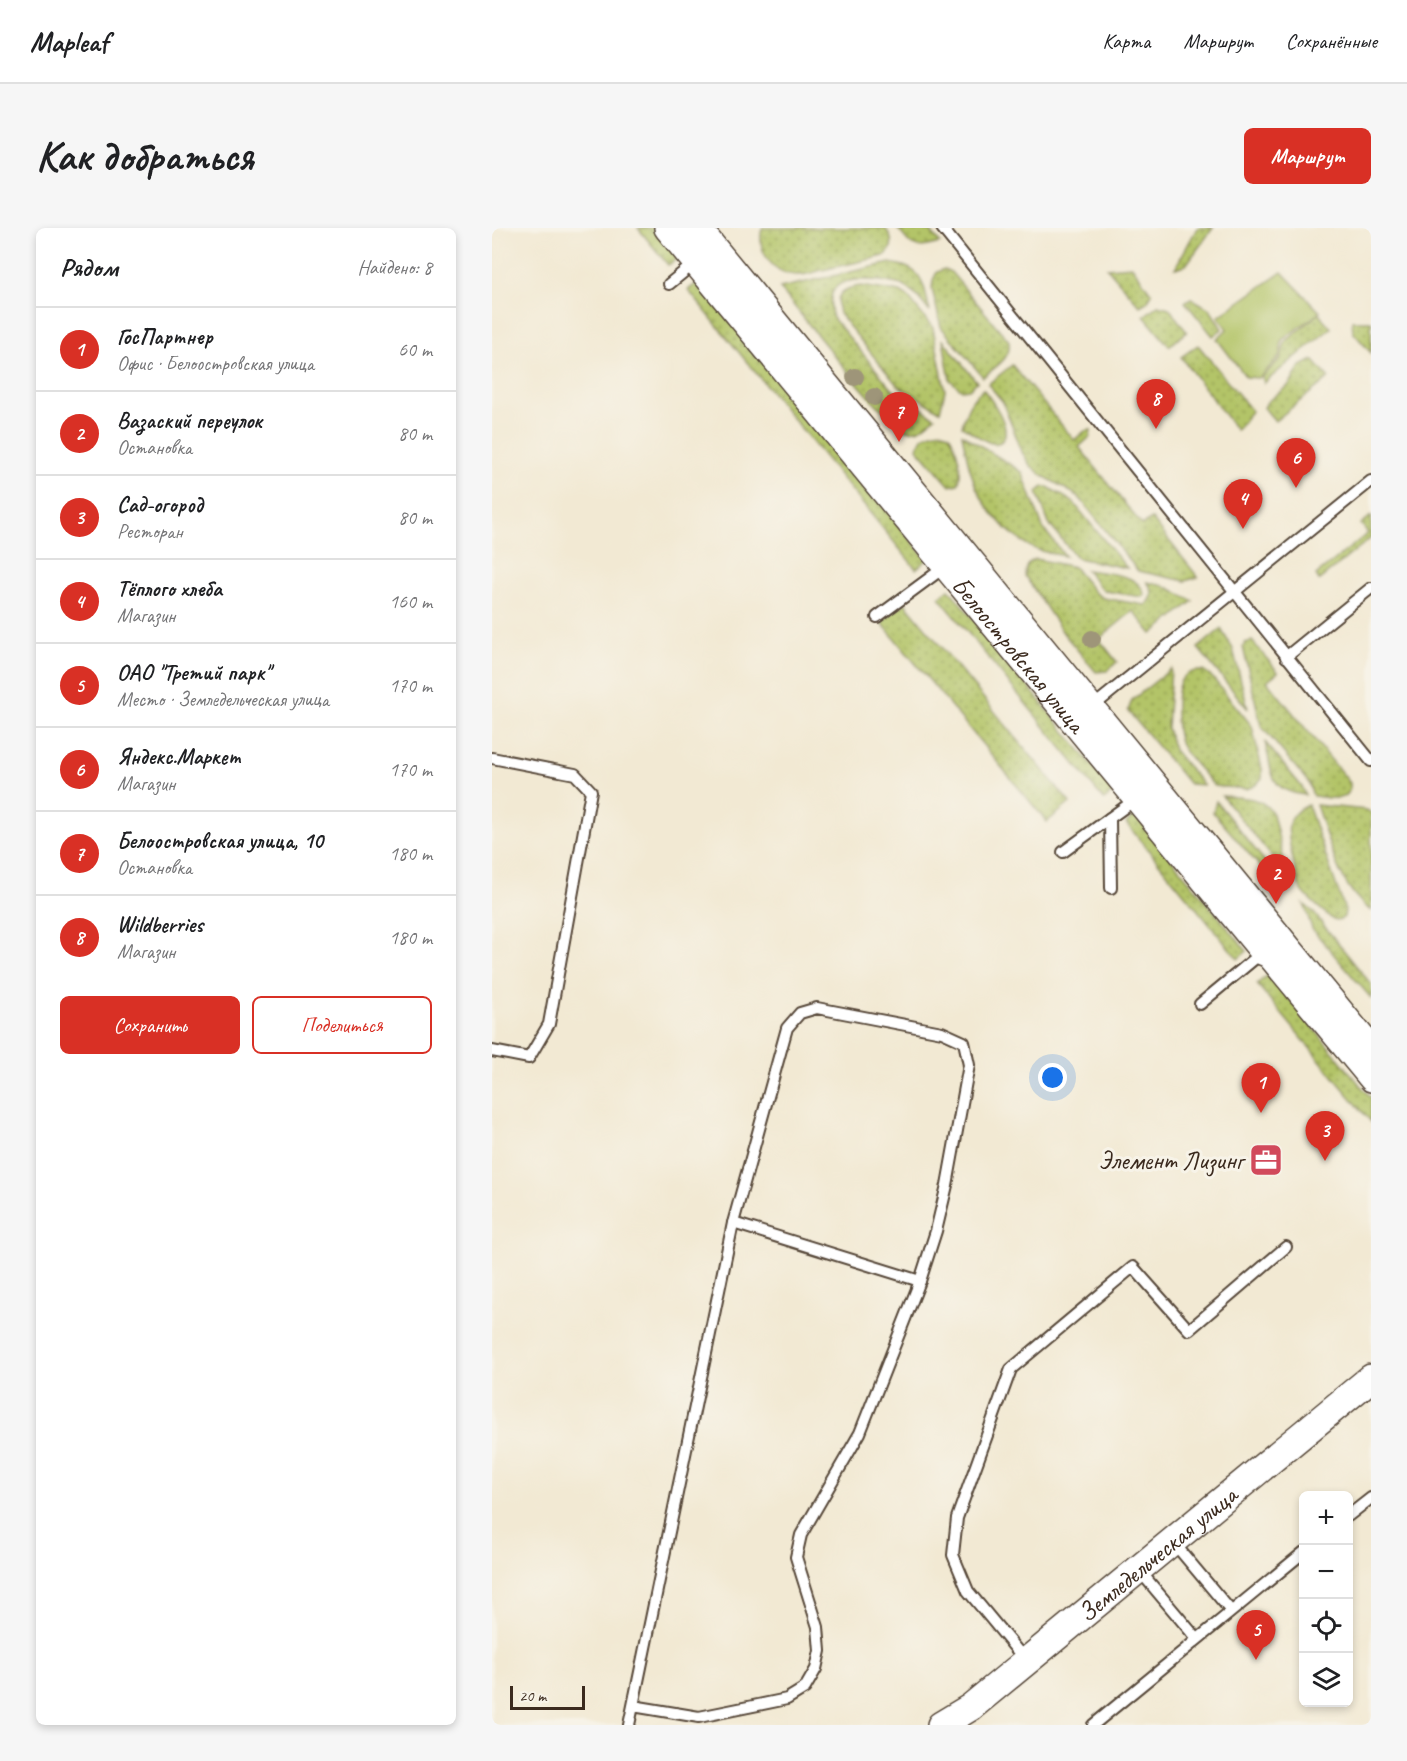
<!DOCTYPE html>
<html lang="ru">
<head>
<meta charset="utf-8">
<style>
  body { margin:0; font-family:Caveat,sans-serif; background:#f6f6f6; color:#202124 }
  .controls { position:absolute; right:18px; bottom:18px; display:grid; overflow:hidden; border-radius:9px; box-shadow:0 3px 9px #0003 }
  .controls button { width:54px; height:54px; display:grid; place-items:center; padding:0; border:0; border-bottom:2px solid #e0e0e0; background:#fff; color:#202124; font:30px sans-serif }
  .scale { position:absolute; left:18px; bottom:15px; width:75px; box-sizing:border-box; padding-left:6px; border:3px solid #3b2a1e; border-top:0; font-size:16px; line-height:21px; white-space:nowrap; color:#3b2a1e; -webkit-text-stroke:4px #f7f3e8; paint-order:stroke }
  .you { position:absolute; left:561px; top:850px; width:21px; height:21px; margin:-15px; border:4px solid #fff; border-radius:50%; background:#1a73e8; box-shadow:0 0 0 9px #1a73e833 }
  .badge { display:grid; place-items:center; width:39px; height:39px; border-radius:50%; background:#d93025; color:#fff; font-size:20px; font-weight:700 }
  .pin { position:absolute; translate:-50% -50px; filter:drop-shadow(0 2px 3px #0008) }
  .pin::after { content:''; position:absolute; top:32px; width:21px; height:18px; background:inherit; clip-path:polygon(0 0,100% 0,50% 100%) }
  .list { margin:0; padding:0; list-style:none }
  h2 { display:flex; justify-content:space-between; align-items:center; height:78px; margin:0; padding:0 24px; font-size:26px }
  h2 small { font-size:20px; font-weight:400; color:#757577 }
  .list li { display:grid; grid-template-columns:39px 1fr auto; gap:18px; align-items:center; box-sizing:border-box; height:84px; padding:0 24px; border-top:2px solid #e0e0e0 }
  .list b { display:block; font-size:22px; white-space:nowrap }
  .list p { margin:0; font-size:20px; white-space:nowrap; color:#757577 }
  .list em { font-size:20px; font-style:normal; color:#757577 }
  .actions { display:flex; gap:12px; padding:18px 24px }
  .actions a { flex:1; padding:14px 0; border:2px solid #d93025; border-radius:9px; text-align:center; font-size:21px; color:#d93025 }
  .actions .main { background:#d93025; color:#fff }
  .icon { flex:none; width:33px; height:33px; fill:none; stroke:currentColor; stroke-width:2; stroke-linecap:round; stroke-linejoin:round }
  .map { position:relative; flex:none; width:879px; height:1497px; overflow:hidden; border-radius:9px }
  header { display:flex; align-items:center; gap:36px; box-sizing:border-box; height:84px; padding:0 30px; background:#fff; border-bottom:2px solid #e0e0e0 }
  header strong { font-size:28px }
  nav { display:flex; gap:33px; margin-inline-start:auto; font-size:21px }
  .intro { display:flex; align-items:center; justify-content:space-between; box-sizing:border-box; height:144px; padding:0 36px }
  h1 { margin:0; font-size:42px }
  .button { padding:15px 27px; border-radius:9px; background:#d93025; color:#fff; font-size:21px; font-weight:700 }
  main { display:flex; gap:36px; padding:0 36px }
  aside { flex:1; background:#fff; border-radius:9px; box-shadow:0 3px 9px #0003 }
  .map>svg:first-child { display:block }
</style>
</head>
<body>
<header>
<strong>Mapleaf</strong>
<nav><a>Карта</a><a>Маршрут</a><a>Сохранённые</a></nav>
</header>
<div class="intro"><h1>Как добраться</h1><a class="button">Маршрут</a></div>
<main>
<aside>
<h2>Рядом<small>Найдено: 8</small></h2>
<ul class="list">
<li><span class="badge">1</span><div><b>ГосПартнер</b><p>Офис · Белоостровская улица</p></div><em>60 m</em></li>
<li><span class="badge">2</span><div><b>Вазаский переулок</b><p>Остановка</p></div><em>80 m</em></li>
<li><span class="badge">3</span><div><b>Сад-огород</b><p>Ресторан</p></div><em>80 m</em></li>
<li><span class="badge">4</span><div><b>Тёплого хлеба</b><p>Магазин</p></div><em>160 m</em></li>
<li><span class="badge">5</span><div><b>ОАО &quot;Третий парк&quot;</b><p>Место · Земледельческая улица</p></div><em>170 m</em></li>
<li><span class="badge">6</span><div><b>Яндекс.Маркет</b><p>Магазин</p></div><em>170 m</em></li>
<li><span class="badge">7</span><div><b>Белоостровская улица, 10</b><p>Остановка</p></div><em>180 m</em></li>
<li><span class="badge">8</span><div><b>Wildberries</b><p>Магазин</p></div><em>180 m</em></li>
</ul>
<div class="actions"><a class="main">Сохранить</a><a>Поделиться</a></div>
</aside>
<div class="map">
<svg width="879" height="1497" viewBox="0 0 879 1497">
  <defs>
    <pattern id="grass-dots" width="8" height="8" patternUnits="userSpaceOnUse" patternTransform="scale(1.5)"><rect width="8" height="8" fill="#b3c467"/><path d="M2 2h.1M6 6h.1" fill="none" stroke="#939f54" stroke-width="1.8" stroke-linecap="round"/></pattern>
  </defs>
  <rect width="100%" height="100%" fill="#f7f3e8"/>
  <filter id="ink" filterUnits="userSpaceOnUse"><feTurbulence type="fractalNoise" baseFrequency=".0167" numOctaves="2"/><feDisplacementMap in="SourceGraphic" scale="12" xChannelSelector="R" yChannelSelector="G"/><feConvolveMatrix kernelMatrix="1 2 1 2 8 2 1 2 1" color-interpolation-filters="sRGB"/></filter>
  <filter id="wash" filterUnits="userSpaceOnUse"><feTurbulence type="fractalNoise" baseFrequency=".008" numOctaves="4" result="noise"/><feDisplacementMap in="SourceGraphic" scale="24" xChannelSelector="R" yChannelSelector="G"/><feGaussianBlur stdDeviation="1.35" result="paint"/><feColorMatrix in="noise" values="0 0 0 0 0 0 0 0 0 0 0 0 0 0 0 0 0 1.4 0 .05"/><feComposite in="paint" operator="in"/></filter>
  <g filter="url(#wash)">
    <rect width="100%" height="100%" fill="#f2e9d3"/>
    <!-- grass -->
    <g fill="url(#grass-dots)" stroke="#777742" stroke-width="1.5">
      <polygon points="146,0 164,0 188,29 176,37"/>
      <path d="M270,0h123c8,10 10,20 -1,28 -20,5 -40,9 -61,14 -7,1 -15,5 -23,5 -26,1 -44,-23 -38,-47z"/>
      <path d="M405,0h31l12,15c-27,7 -26,6 -43,-15z"/>
      <polygon points="705,0 721,0 694,37 683,40"/>
      <path d="M398,35c34,5 33,19 40,49 -8,-9 -15,-21 -26,-26 -7,-3 -16,-3 -23,-5 -31,-4 -59,-2 -48,37l60,72 42,27c-8,7 -16,16 -28,13 -21,-5 -108,-118 -127,-142z"/>
      <polygon points="640,38 660,66 655,74 648,78 615,40"/>
      <path d="M452,41l7,3 58,69c3,18 -14,26 -26,36l-42,-50 -9,-38 1,-9 4,-8z"/>
      <polygon points="208,53 435,332 424,341 196,62"/>
      <path d="M369,58l39,6 8,5 25,31 12,62 -5,21 -43,-26 -58,-71c-5,-20 3,-26 22,-28z"/>
      <polygon points="699,70 718,81 730,101 721,108 693,74"/>
      <polygon points="666,77 677,80 695,104 677,118 652,88"/>
      <polygon points="827,86 839,100 772,155 770,149 789,130 793,114"/>
      <polygon points="860,93 879,93 879,125 861,104"/>
      <polygon points="451,112 485,154 477,161 470,162 458,152"/>
      <path d="M706,117l54,66c-8,6 -8,14 -16,19l-55,-73z"/>
      <polygon points="821,132 837,150 783,193 772,180 775,174 797,157 809,138"/>
      <polygon points="520,137 582,212 593,203 599,202 598,209 587,219 650,297 660,291 706,349 693,353 646,343 586,268 551,248 538,237 530,224 511,174 496,156"/>
      <path d="M491,161c8,10 29,38 20,50 -3,5 -7,5 -12,4 -10,-3 -20,-12 -29,-17 4,-16 8,-26 21,-37z"/>
      <path d="M449,203l8,3c7,11 15,37 9,50l-8,2 -33,-38c5,-13 11,-15 24,-17z"/>
      <path d="M470,206l60,38 21,56 22,28c-9,-2 -19,-3 -27,-6 -10,-3 -20,-11 -28,-18 -33,-29 -40,-56 -48,-98z"/>
      <polygon points="551,259 556,259 581,274 635,340 585,330 557,296 545,264"/>
      <polygon points="879,288 879,310 827,352 824,347 876,305 869,296"/>
      <path d="M544,331l38,8 21,26 8,5 42,7c9,-6 9,-14 2,-23l18,4 28,15 -41,33 -19,-23 -34,28 18,23 -10,9 -11,1 -32,-38 -39,-58c0,-9 2,-13 11,-17z"/>
      <path d="M594,342c18,3 55,3 58,25l-2,2 -37,-6 -5,-3z"/>
      <polygon points="457,361 622,564 612,572 447,369"/>
      <polygon points="413,375 578,575 555,594 389,394"/>
      <polygon points="729,401 741,421 756,481 706,420"/>
      <path d="M760,413l26,31 -11,9 83,102c2,22 -23,14 -37,13l-4,-13 -48,-57 -18,-79 2,-4z"/>
      <polygon points="679,441 675,500 682,522 711,557 697,556 636,483 640,472"/>
      <path d="M711,443l9,6 40,49 10,43v9l-6,7 -9,4 -33,-3c-10,-13 -26,-27 -33,-41 -6,-13 -8,-54 1,-66 5,-7 12,-8 21,-8z"/>
      <path d="M773,514l37,45 3,8c-37,-4 -32,-22 -40,-53z"/>
      <path d="M730,568c19,2 40,-1 51,18l13,55v5z"/>
      <polygon points="724,573 787,651 784,652 775,647 721,584"/>
      <path d="M816,577l37,105 -1,7 -4,3h-7c-8,-8 -29,-23 -33,-33 -4,-8 -5,-19 -7,-27 -5,-24 -12,-44 15,-55z"/>
      <path d="M824,577l51,5 4,3v98c-34,-26 -41,-67 -55,-106z"/>
      <polygon points="643,587 755,723 746,731 634,595"/>
      <polygon points="812,676 821,684 879,756 879,770 820,701"/>
      <polygon points="777,746 879,870 879,894 765,756"/>
    </g>
    <!-- park -->
    <polygon fill="#b3c467" stroke="#777742" stroke-width="1.5" points="790,44 828,84 790,112 788,128 767,150 754,149 725,111 735,101 726,89"/>
  </g>
  <g filter="url(#ink)">
    <g fill="none" stroke-linecap="round" stroke-linejoin="round">
      <defs>
        <g id="service">
          <polyline points="450,0 879,533"/>
          <polyline points="177,56 204,34"/>
          <polyline points="385,389 454,338"/>
          <polyline points="794,429 879,360"/>
          <polyline points="599,480 879,253"/>
          <polyline points="0,530 83,546 99,563 57,796 37,830 0,823"/>
          <polyline points="618,590 619,660"/>
          <polyline points="571,624 644,571"/>
          <polyline points="708,776 772,723"/>
          <polyline points="241,995 428,1053"/>
          <polyline points="856,1288 879,1270"/>
          <polyline points="681,1314 738,1382"/>
          <polyline points="647,1342 705,1411"/>
          <polyline points="534,1433 476,1363 461,1327 465,1290 519,1141 641,1039 697,1102 794,1019"/>
          <polyline points="137,1497 241,995 295,800 308,785 325,780 450,804 472,814 477,837 455,957 444,1003 428,1053 368,1205 309,1307 304,1329 326,1399 328,1423 324,1441 313,1460 295,1471 207,1489 141,1478"/>
          <polyline points="601,1497 812,1324"/>
        </g>
        <polyline id="minor" points="772,724 879,853"/>
        <g id="tertiary">
          <path id="s1" d="M176,0l596,724"/>
          <path id="s2" d="M449,1497l30,-18 400,-329"/>
        </g>
        <polyline id="secondary" points="203,0 879,824"/>
      </defs>
      <!-- service casing -->
      <use href="#service" stroke="#564739" stroke-width="14"/>
      <!-- minor casing -->
      <use href="#minor" stroke="#564739" stroke-width="24"/>
      <!-- tertiary casing -->
      <use href="#tertiary" stroke="#564739" stroke-width="30"/>
      <!-- secondary casing -->
      <use href="#secondary" stroke="#564739" stroke-width="33"/>
      <!-- service -->
      <use href="#service" stroke="#fff" stroke-width="10"/>
      <!-- minor -->
      <use href="#minor" stroke="#fff" stroke-width="21"/>
      <!-- tertiary -->
      <use href="#tertiary" stroke="#fff" stroke-width="27"/>
      <!-- secondary -->
      <use href="#secondary" stroke="#fff" stroke-width="30"/>
    </g>
    <!-- trees -->
    <g fill="#9e9579">
      <circle cx="363" cy="149" r="9"/>
      <circle cx="382" cy="169" r="9"/>
      <circle cx="600" cy="411" r="9"/>
    </g>
  </g>
  <!-- icons -->
  <defs>
    <symbol id="office-square" viewBox="-11 -11 22 22"><rect x="-9" y="-9" width="18" height="18" rx="4" fill="#d1495b" stroke="#f7f3e8"/><path d="M-6-3h4V-5.5h4V-3h4V5H-6ZM-1-4.5V-3h2v-1.5ZM-6 0V1H6V0Z" fill="#fff"/></symbol>
  </defs>
  <g fill-rule="evenodd">
    <use href="#office-square" x="755" y="913" width="38" height="38"/>
  </g>
  <g text-anchor="middle" stroke-width="6" stroke-linejoin="round" paint-order="stroke">
    <!-- street labels -->
    <g font-size="26" fill="#3b2a1e" stroke="#f7f3e8">
      <text dy="9" stroke="none"><textPath href="#s1" startOffset="552">Белоостровская улица</textPath></text>
      <text dy="9" stroke="none"><textPath href="#s2" startOffset="276">Земледельческая улица</textPath></text>
    </g>
    <!-- poi labels -->
    <g font-size="26" fill="#3b2a1e" stroke="#f7f3e8" text-anchor="end">
      <text x="751" y="941">Элемент Лизинг</text>
    </g>
  </g>
</svg>
<div class="controls">
<button>+</button>
<button>−</button>
<button><svg class="icon" aria-label="locate" viewBox="0 0 24 24"><circle cx="12" cy="12" r="6"/><path d="M12 2v4M12 18v4M2 12h4M18 12h4"/></svg></button>
<button><svg class="icon" aria-label="layers" viewBox="0 0 24 24"><path d="M12 4l9 5-9 5-9-5zM3 14l9 5 9-5"/></svg></button>
</div>
<div class="scale">20 m</div>
<div class="you"></div>
<div class="pin badge" style="left:769px;top:885px">1</div>
<div class="pin badge" style="left:784px;top:676px">2</div>
<div class="pin badge" style="left:833px;top:933px">3</div>
<div class="pin badge" style="left:751px;top:301px">4</div>
<div class="pin badge" style="left:764px;top:1432px">5</div>
<div class="pin badge" style="left:804px;top:260px">6</div>
<div class="pin badge" style="left:407px;top:214px">7</div>
<div class="pin badge" style="left:664px;top:201px">8</div>
</div>
</main>
</body>
</html>
